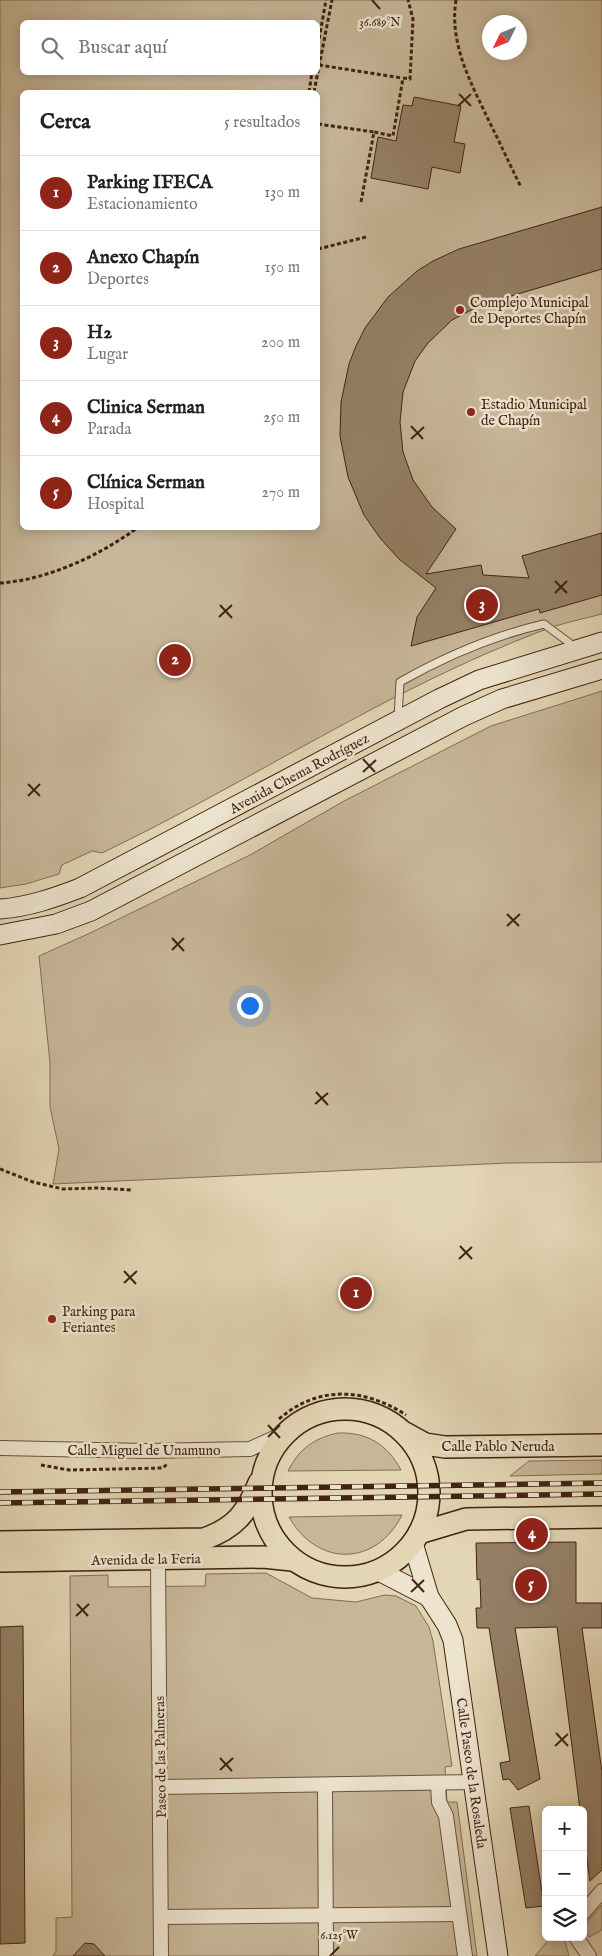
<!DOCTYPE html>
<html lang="es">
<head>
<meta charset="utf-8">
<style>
  body { margin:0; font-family:"IM FELL English",serif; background:#f2f2f2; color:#222 }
  .controls { position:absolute; right:15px; bottom:15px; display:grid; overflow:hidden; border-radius:8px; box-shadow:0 2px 12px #0003 }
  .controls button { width:45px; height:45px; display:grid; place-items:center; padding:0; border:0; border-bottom:1px solid #e0e0e0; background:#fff; color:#222; font:25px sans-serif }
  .compass { position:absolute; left:482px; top:15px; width:45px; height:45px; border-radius:50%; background:#fff; box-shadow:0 2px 12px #0003; rotate:227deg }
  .you { position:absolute; left:249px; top:1005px; width:18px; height:18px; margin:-12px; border:4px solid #fff; border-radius:50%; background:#1a73e8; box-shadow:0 0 0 8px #1a73e833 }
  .badge { display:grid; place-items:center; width:32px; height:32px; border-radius:50%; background:#8f2418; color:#fff; font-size:16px; font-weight:700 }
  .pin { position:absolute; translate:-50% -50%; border:2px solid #fff; box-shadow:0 1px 5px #0006 }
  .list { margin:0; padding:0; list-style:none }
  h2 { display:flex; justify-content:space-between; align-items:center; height:65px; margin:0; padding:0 20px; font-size:21px }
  h2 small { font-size:16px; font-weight:400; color:#767676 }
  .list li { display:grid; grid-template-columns:32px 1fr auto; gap:15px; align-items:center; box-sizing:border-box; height:75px; padding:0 20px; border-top:1px solid #e0e0e0 }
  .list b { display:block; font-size:19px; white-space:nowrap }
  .list p { margin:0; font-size:16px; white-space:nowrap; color:#767676 }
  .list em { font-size:16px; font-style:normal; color:#767676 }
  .icon { flex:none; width:28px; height:28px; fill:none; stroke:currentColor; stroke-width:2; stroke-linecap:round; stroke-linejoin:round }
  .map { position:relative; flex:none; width:602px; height:1956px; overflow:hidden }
  .search { position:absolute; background:#fff; box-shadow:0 2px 12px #0003; left:20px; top:20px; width:300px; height:55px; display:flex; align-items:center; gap:12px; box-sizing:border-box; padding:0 18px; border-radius:8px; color:#767676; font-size:19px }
  .panel { position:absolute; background:#fff; box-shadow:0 2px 12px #0003; left:20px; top:90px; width:300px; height:440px; border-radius:8px }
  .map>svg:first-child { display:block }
</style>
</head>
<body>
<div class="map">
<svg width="602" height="1956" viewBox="0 0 602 1956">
  <rect width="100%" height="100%" fill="#e3d6b5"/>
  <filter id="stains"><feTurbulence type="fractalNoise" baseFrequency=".004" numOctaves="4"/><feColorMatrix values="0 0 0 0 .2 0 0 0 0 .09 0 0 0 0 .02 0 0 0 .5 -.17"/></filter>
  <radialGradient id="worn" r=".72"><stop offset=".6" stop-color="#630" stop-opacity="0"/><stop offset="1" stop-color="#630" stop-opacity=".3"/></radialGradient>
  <!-- green -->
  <g fill="#c7b799" stroke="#846c55" fill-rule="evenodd">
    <path d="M0,0h602v614c-19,5 -40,9 -58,16 -154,58 -294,152 -442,223l-10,-2 -30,14 -3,9 -33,10 -26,4zM22,22h296v50h-296zM490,22h30v30h-30zM22,92h296v436h-296z"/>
    <polygon points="602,691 602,1162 508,1163 53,1184 59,1149 50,1107 50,1063 39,956 88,934 250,855 344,801 491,726"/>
    <path d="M338,1433c29,-1 49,11 63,37l-113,1c11,-22 26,-33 50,-38z"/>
    <polygon points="602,1460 602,1474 510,1476 529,1461"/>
    <path d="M402,1515c-26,52 -85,52 -113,2z"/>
    <polygon points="266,1573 312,1598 356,1602 385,1595 396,1596 416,1606 429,1627 433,1641 452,1766 445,1767 447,1802 457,1802 477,1956 53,1956 56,1951 56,1918 72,1917 70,1576 108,1575 108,1587 205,1586 206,1574"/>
    <polygon points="602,1905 602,1930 589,1937 585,1931 586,1923"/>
    <polygon points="551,1937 564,1937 569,1956 535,1956"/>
  </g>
  <!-- building -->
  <g fill="#958066" stroke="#412211">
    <polygon points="414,97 461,106 454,142 465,144 460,173 432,167 428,189 371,178 378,137 396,141 403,105 412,106"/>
    <polygon points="602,207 602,269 481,305 452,320 428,343 415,361 403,392 400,422 403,452 413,480 432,507 456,529 426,574 481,565 483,575 529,578 522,556 602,533 602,595 540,613 539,609 411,646 417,617 436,588 399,559 380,538 364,515 348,477 340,436 341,402 349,364 356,346 365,328 388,297 417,271 433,261 459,249"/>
    <polygon points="576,1542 576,1603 602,1603 602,1628 582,1628 602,1772 602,1870 590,1881 583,1831 583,1810 580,1810 557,1627 515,1628 540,1779 518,1790 509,1779 503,1780 500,1763 510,1761 489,1628 477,1628 476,1608 481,1608 480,1579 477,1580 476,1543"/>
    <polygon points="23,1626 25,1943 0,1944 0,1627"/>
    <polygon points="529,1806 544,1906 526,1908 510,1808"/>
    <polygon points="85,1943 94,1944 105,1956 73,1956"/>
  </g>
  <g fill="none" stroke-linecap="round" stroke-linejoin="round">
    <defs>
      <path id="lane" d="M398,718l2,-36c46,-26 92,-46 144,-58l31,23"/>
      <g id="street">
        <polyline points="0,1448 147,1451 250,1449 285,1433"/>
        <polyline points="158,1559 161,1956"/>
        <polyline points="438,1784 439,1802 446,1816 465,1956"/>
        <polyline points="325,1785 326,1956"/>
        <polyline points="160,1787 474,1782"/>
        <polyline points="583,1913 602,1891"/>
        <polyline points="161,1917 459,1914"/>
        <polyline points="576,1937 589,1956"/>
      </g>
      <g id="secondary">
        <path d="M0,909c28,-2 54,-11 80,-21l359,-189 40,-19 123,-38"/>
        <polyline points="0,935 56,924 91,911 464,716 502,699 602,669"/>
        <polyline points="413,1543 429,1597 447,1625 453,1640 498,1956"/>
        <polyline points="379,1571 429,1597"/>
      </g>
      <g id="primary">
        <circle cx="345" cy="1493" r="84"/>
        <polyline points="405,1433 425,1444 445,1447 602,1445"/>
        <polyline points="419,1533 466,1519 602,1517"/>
        <path d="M0,1542l204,-3c31,-11 43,-26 55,-56"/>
        <polyline points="0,1561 263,1557 292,1560"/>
      </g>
    </defs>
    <!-- lane casing -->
    <use href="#lane" stroke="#6a4f3a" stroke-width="9"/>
    <!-- street casing -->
    <use href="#street" stroke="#6a4f3a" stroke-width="16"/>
    <!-- secondary casing -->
    <use href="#secondary" stroke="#412211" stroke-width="21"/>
    <!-- primary casing -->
    <use href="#primary" stroke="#412211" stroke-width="24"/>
    <!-- path -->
    <g stroke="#412211" stroke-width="3" stroke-dasharray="4 2.5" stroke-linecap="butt">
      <path d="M456,0c-7,44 15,83 33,121 11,22 21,44 32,66"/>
      <polyline points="318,45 326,0"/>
      <polyline points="319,65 402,78"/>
      <polyline points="309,92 312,72"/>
      <polyline points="314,92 332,0"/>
      <polyline points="318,124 374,132"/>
      <polyline points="361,202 374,132 393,136 403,78 410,79 413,19 408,0"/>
      <polyline points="318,249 366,237"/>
      <path d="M0,583c47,-3 99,-27 137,-55"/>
      <polyline points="0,1169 33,1182 63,1189 97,1188 132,1190"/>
      <path d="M279,1419c39,-34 86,-31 127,-4"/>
      <polyline points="41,1465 69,1470 163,1468 167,1464"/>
    </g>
    <!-- lane -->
    <use href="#lane" stroke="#ede4cf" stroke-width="7"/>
    <!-- street -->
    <use href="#street" stroke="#ede4cf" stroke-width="14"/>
    <!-- secondary -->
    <use href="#secondary" stroke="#ede4cf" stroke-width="19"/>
    <!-- primary -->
    <use href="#primary" stroke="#e3d6b5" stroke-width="21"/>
    <defs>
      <g id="rail">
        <polyline points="0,1492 602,1483"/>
        <polyline points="0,1503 602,1494"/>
      </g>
    </defs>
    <!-- rail casing -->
    <use href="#rail" stroke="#412211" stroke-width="5.5"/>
    <!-- rail -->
    <use href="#rail" stroke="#ede4cf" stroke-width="4" stroke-dasharray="11" stroke-linecap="butt"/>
  </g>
  <!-- ticks -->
  <path fill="none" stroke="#412211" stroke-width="2" d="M372,0l8,9M459,94l12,12M458,106l13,-12M411,426l12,13M411,439l13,-12M555,581l12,12M555,593l12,-12M220,605l12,13M219,617l13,-12M363,759l12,13M363,772l13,-12M28,784l12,12M28,796l12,-12M507,914l12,12M507,926l13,-12M172,938l12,13M172,950l12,-12M316,1092l12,13M315,1104l13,-11M460,1246l12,13M459,1259l13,-12M124,1271l12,13M124,1283l13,-12M268,1425l12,13M268,1437l12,-12M412,1579l12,13M411,1592l13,-12M77,1604l11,12M76,1616l13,-12M556,1733l12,13M555,1746l13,-12M220,1758l12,13M220,1770l13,-12M330,1956l9,-9"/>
  <!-- markers -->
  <g fill="#8f2418" stroke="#ede4cf" stroke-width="2">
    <circle cx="460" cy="310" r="5"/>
    <circle cx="471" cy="412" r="5"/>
    <circle cx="52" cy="1319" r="5"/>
  </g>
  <g text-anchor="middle" stroke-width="5" stroke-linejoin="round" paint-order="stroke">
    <!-- poi labels -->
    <g font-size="14" fill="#412211" stroke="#ede4cf" text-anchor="start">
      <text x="470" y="307">Complejo Municipal<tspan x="470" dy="16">de Deportes Chapín</tspan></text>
      <text x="481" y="409">Estadio Municipal<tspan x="481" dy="16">de Chapín</tspan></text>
      <text x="62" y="1316">Parking para<tspan x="62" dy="16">Feriantes</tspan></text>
    </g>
    <!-- street labels -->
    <g font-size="14" fill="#412211" stroke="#ede4cf">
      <text transform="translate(299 773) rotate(-28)" y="5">Avenida Chema Rodríguez</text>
      <text x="498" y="1451">Calle Pablo Neruda</text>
      <text x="144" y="1455">Calle Miguel de Unamuno</text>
      <text transform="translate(146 1559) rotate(-1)" y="5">Avenida de la Feria</text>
      <text transform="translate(160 1757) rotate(-91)" y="5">Paseo de las Palmeras</text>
      <text transform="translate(472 1773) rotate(82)" y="5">Calle Paseo de la Rosaleda</text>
    </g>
  </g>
  <g font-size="12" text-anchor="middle" fill="#412211" stroke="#ede4cf" stroke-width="5" stroke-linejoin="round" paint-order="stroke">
    <text x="380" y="26">36.689°N</text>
    <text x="339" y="1939">6.125°W</text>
  </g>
  <rect width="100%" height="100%" filter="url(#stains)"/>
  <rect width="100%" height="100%" fill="url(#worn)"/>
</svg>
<div class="controls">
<button>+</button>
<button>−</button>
<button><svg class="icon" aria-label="layers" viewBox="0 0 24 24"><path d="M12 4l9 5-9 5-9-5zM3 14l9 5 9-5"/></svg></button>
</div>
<svg class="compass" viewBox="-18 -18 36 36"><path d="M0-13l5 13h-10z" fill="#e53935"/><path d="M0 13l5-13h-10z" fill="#767676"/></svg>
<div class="you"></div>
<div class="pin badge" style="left:356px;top:1293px">1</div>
<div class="pin badge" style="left:175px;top:660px">2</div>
<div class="pin badge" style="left:482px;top:605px">3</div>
<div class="pin badge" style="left:532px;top:1534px">4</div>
<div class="pin badge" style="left:531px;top:1585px">5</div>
<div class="search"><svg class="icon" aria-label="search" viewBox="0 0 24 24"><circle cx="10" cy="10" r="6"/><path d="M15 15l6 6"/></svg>Buscar aquí</div>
<section class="panel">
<h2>Cerca<small>5 resultados</small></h2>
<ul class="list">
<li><span class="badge">1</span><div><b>Parking IFECA</b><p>Estacionamiento</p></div><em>130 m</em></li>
<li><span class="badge">2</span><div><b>Anexo Chapín</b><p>Deportes</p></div><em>150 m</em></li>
<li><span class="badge">3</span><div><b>H2</b><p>Lugar</p></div><em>200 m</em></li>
<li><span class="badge">4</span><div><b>Clinica Serman</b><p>Parada</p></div><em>250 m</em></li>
<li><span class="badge">5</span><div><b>Clínica Serman</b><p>Hospital</p></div><em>270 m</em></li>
</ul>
</section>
</div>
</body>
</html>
